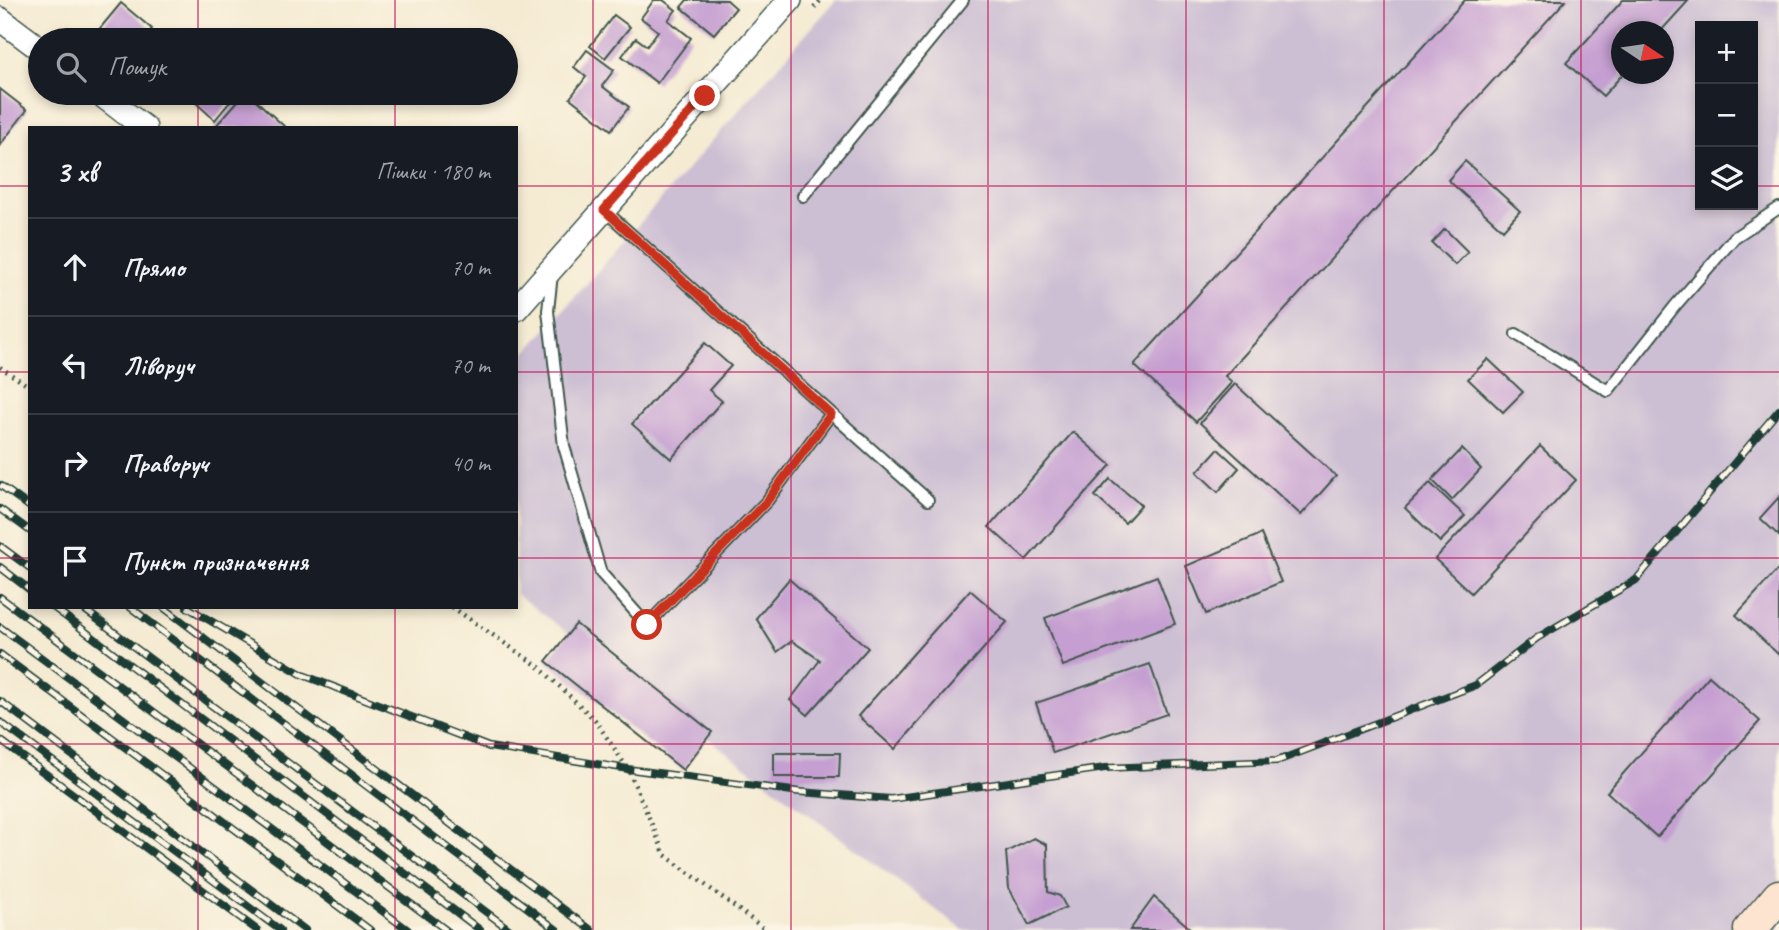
<!DOCTYPE html>
<html lang="uk">
<head>
<meta charset="utf-8">
<style>
  body { margin:0; font-family:Caveat,sans-serif; background:#20242c; color:#f1f3f6 }
  .controls { position:absolute; right:21px; top:21px; display:grid; overflow:hidden; border-radius:0px; box-shadow:0 4px 10px #0003 }
  .controls button { width:63px; height:63px; display:grid; place-items:center; padding:0; border:0; border-bottom:2px solid #363941; background:#171b24; color:#f1f3f6; font:35px sans-serif }
  .compass { position:absolute; left:1611px; top:21px; width:63px; height:63px; border-radius:50%; background:#171b24; box-shadow:0 4px 10px #0003; rotate:103deg }
  .stop { position:absolute; width:21px; height:21px; margin:-16px; border:5px solid #c8321e; border-radius:50%; background:#fff }
  .stop.end { background:#c8321e; border-color:#fff; box-shadow:0 2px 7px #0008 }
  .list { margin:0; padding:0; list-style:none }
  h2 { display:flex; justify-content:space-between; align-items:center; height:91px; margin:0; padding:0 28px; font-size:30px }
  h2 small { font-size:23px; font-weight:400; color:#9ea1a6 }
  .list li { display:grid; grid-template-columns:46px 1fr auto; gap:21px; align-items:center; box-sizing:border-box; height:98px; padding:0 28px; border-top:2px solid #363941 }
  .list b { display:block; font-size:26px; white-space:nowrap }
  .list em { font-size:23px; font-style:normal; color:#9ea1a6 }
  .icon { flex:none; width:38px; height:38px; fill:none; stroke:currentColor; stroke-width:2; stroke-linecap:round; stroke-linejoin:round }
  .map { position:relative; flex:none; width:1779px; height:930px; overflow:hidden }
  .search { position:absolute; background:#171b24; box-shadow:0 4px 10px #0003; left:28px; top:28px; width:490px; height:77px; display:flex; align-items:center; gap:18px; box-sizing:border-box; padding:0 24px; border-radius:38px; color:#9ea1a6; font-size:26px }
  .panel { position:absolute; background:#171b24; box-shadow:0 4px 10px #0003; left:28px; top:126px; width:490px; height:483px; border-radius:0px }
  .map>svg:first-child { display:block }
</style>
</head>
<body>
<div class="map">
<svg width="1779" height="930" viewBox="0 0 1779 930">
  <rect width="100%" height="100%" fill="#fcf5e5"/>
  <filter id="ink" filterUnits="userSpaceOnUse"><feTurbulence type="fractalNoise" baseFrequency=".0143" numOctaves="2"/><feDisplacementMap in="SourceGraphic" scale="14" xChannelSelector="R" yChannelSelector="G"/><feConvolveMatrix kernelMatrix="1 2 1 2 8 2 1 2 1" color-interpolation-filters="sRGB"/></filter>
  <filter id="wash" filterUnits="userSpaceOnUse"><feTurbulence type="fractalNoise" baseFrequency=".00686" numOctaves="4" result="noise"/><feDisplacementMap in="SourceGraphic" scale="28" xChannelSelector="R" yChannelSelector="G"/><feGaussianBlur stdDeviation="1.57" result="paint"/><feColorMatrix in="noise" values="0 0 0 0 0 0 0 0 0 0 0 0 0 0 0 0 0 1.4 0 .05"/><feComposite in="paint" operator="in"/></filter>
  <g filter="url(#wash)">
    <rect width="100%" height="100%" fill="#f5ebd3"/>
    <!-- industrial -->
    <path fill="#ccbed3" fill-rule="evenodd" d="M836,0h943v930h-816l-447,-336v-230zM1700,26h53v179h-53zM1622,32h42v42h-42z"/>
    <g id="blocks">
      <!-- building -->
      <g fill="#c59fd1">
        <polygon points="654,0 663,0 676,10 668,20 691,38 657,83 622,56 636,38 647,46 658,31 641,18"/>
        <polygon points="687,0 727,0 736,8 714,34 681,7"/>
        <polygon points="1465,0 1566,0 1225,376 1232,382 1196,422 1134,365"/>
        <polygon points="1623,0 1689,0 1660,32 1622,32 1622,75 1603,96 1566,63"/>
        <polygon points="121,3 152,29 143,40 106,40 97,32"/>
        <polygon points="614,15 630,27 605,58 590,46"/>
        <polygon points="587,50 614,70 602,86 629,107 611,130 570,98 586,77 574,67"/>
        <polygon points="0,89 27,110 0,145"/>
        <polygon points="205,93 230,93 234,97 215,120 196,103"/>
        <polygon points="245,93 248,93 286,128 214,128"/>
        <polygon points="1465,161 1520,211 1503,230 1448,180"/>
        <polygon points="1445,229 1468,252 1455,265 1432,243"/>
        <polygon points="705,343 731,366 709,390 722,401 671,459 632,424"/>
        <polygon points="1488,359 1523,392 1503,412 1468,379"/>
        <polygon points="1235,384 1336,476 1301,515 1200,423"/>
        <polygon points="1073,432 1111,465 1026,560 989,527"/>
        <polygon points="1540,446 1576,480 1471,593 1435,559"/>
        <polygon points="1218,449 1239,468 1218,492 1197,472"/>
        <polygon points="1462,449 1481,469 1452,500 1432,480"/>
        <polygon points="1110,479 1141,505 1125,523 1095,496"/>
        <polygon points="1430,483 1465,516 1440,542 1405,508"/>
        <polygon points="1779,497 1779,536 1760,518"/>
        <polygon points="1261,534 1281,582 1206,614 1186,566"/>
        <polygon points="1779,568 1779,655 1736,615"/>
        <polygon points="1157,576 1175,624 1063,666 1045,618"/>
        <polygon points="789,579 868,648 808,715 790,700 820,660 792,641 777,652 756,618"/>
        <polygon points="970,590 1007,622 895,749 858,716"/>
        <polygon points="576,624 712,732 683,770 546,661"/>
        <polygon points="1150,664 1167,714 1053,753 1036,703"/>
        <polygon points="1709,676 1760,721 1657,837 1607,792"/>
        <polygon points="774,753 840,753 839,777 774,777"/>
        <polygon points="1034,838 1047,845 1048,892 1060,896 1066,907 1029,925 1009,888 1006,852"/>
        <polygon points="1154,897 1192,930 1130,930"/>
      </g>
    </g>
  </g>
  <g filter="url(#ink)">
    <use href="#blocks" fill-opacity="0" stroke="#3f574c" stroke-width="2"/>
    <g fill="none" stroke-linecap="round" stroke-linejoin="round">
      <defs>
        <g id="lane">
          <polyline points="803,196 963,0"/>
          <polyline points="604,210 928,500"/>
          <polyline points="552,274 548,311 564,446 601,573 647,625 767,501 831,414"/>
          <polyline points="1516,334 1608,391 1675,306 1735,237 1779,208"/>
        </g>
        <g id="street">
          <polyline points="0,19 40,49"/>
          <polyline points="99,93 145,128"/>
          <polyline points="516,309 790,0"/>
        </g>
        <polyline id="secondary" points="1750,930 1779,896"/>
      </defs>
      <!-- lane casing -->
      <use href="#lane" stroke="#3f574c" stroke-width="14"/>
      <!-- street casing -->
      <use href="#street" stroke="#3f574c" stroke-width="26"/>
      <!-- secondary casing -->
      <use href="#secondary" stroke="#3f574c" stroke-width="35"/>
      <!-- path -->
      <g stroke="#3f574c" stroke-width="4.5" stroke-dasharray="2 5" stroke-linecap="butt">
        <polyline points="814,8 821,0"/>
        <polyline points="0,367 30,387"/>
        <polyline points="452,607 538,666 595,720 628,769 665,855 766,930"/>
      </g>
      <!-- lane -->
      <use href="#lane" stroke="#fff" stroke-width="10"/>
      <!-- street -->
      <use href="#street" stroke="#fff" stroke-width="23"/>
      <!-- secondary -->
      <use href="#secondary" stroke="#fde4d0" stroke-width="32"/>
      <defs>
        <g id="rail">
          <polyline points="0,485 30,507"/>
          <polyline points="0,509 30,531"/>
          <polyline points="0,546 30,568"/>
          <polyline points="0,567 30,590"/>
          <polyline points="0,597 446,930"/>
          <polyline points="53,607 480,930"/>
          <polyline points="81,607 510,930"/>
          <polyline points="130,607 557,930"/>
          <polyline points="163,607 591,930"/>
          <polyline points="187,607 303,675 489,747 628,769 800,792 891,799 1105,768 1277,761 1476,685 1537,638 1636,580 1779,410"/>
          <polyline points="0,627 408,930"/>
          <polyline points="0,654 370,930"/>
          <polyline points="0,701 305,930"/>
          <polyline points="0,722 280,930"/>
          <polyline points="0,740 257,930"/>
        </g>
      </defs>
      <!-- rail casing -->
      <use href="#rail" stroke="#1f3d34" stroke-width="8"/>
      <!-- rail -->
      <use href="#rail" stroke="#fcf5e5" stroke-width="5" stroke-dasharray="16" stroke-linecap="butt"/>
    </g>
  </g>
  <g fill="none" stroke-linecap="round" stroke-linejoin="round" filter="url(#ink)">
    <!-- route -->
    <polyline stroke="#c8321e" stroke-width="9" points="647,625 767,501 831,414 604,210 705,96"/>
  </g>
  <!-- grid -->
  <path fill="none" stroke="#c2185b" stroke-width="2" stroke-opacity="0.55" d="M198,0v40M395,0v40M593,0v930M791,0v930M988,0v930M1186,0v930M1384,0v930M1581,0v930M198,93v35M395,93v35M0,186h30M516,186h1184M1753,186h26M0,372h30M516,372h1263M0,558h30M516,558h1263M198,607v323M395,607v323M0,744h1779"/>
</svg>
<div class="controls">
<button>+</button>
<button>−</button>
<button><svg class="icon" aria-label="layers" viewBox="0 0 24 24"><path d="M12 4l9 5-9 5-9-5zM3 14l9 5 9-5"/></svg></button>
</div>
<svg class="compass" viewBox="-18 -18 36 36"><path d="M0-13l5 13h-10z" fill="#e53935"/><path d="M0 13l5-13h-10z" fill="#9ea1a6"/></svg>
<div class="stop" style="left:647px;top:625px"></div>
<div class="stop end" style="left:705px;top:96px"></div>
<div class="search"><svg class="icon" aria-label="search" viewBox="0 0 24 24"><circle cx="10" cy="10" r="6"/><path d="M15 15l6 6"/></svg>Пошук</div>
<section class="panel">
<h2>3 хв<small>Пішки · 180 m</small></h2>
<ul class="list">
<li><svg class="icon" aria-label="ahead" viewBox="0 0 24 24"><path d="M12 20V5M6 11l6-6 6 6"/></svg><div><b>Прямо</b></div><em>70 m</em></li>
<li><svg class="icon" aria-label="left" viewBox="0 0 24 24"><path d="M17 20v-9H6M10 6l-5 5 5 5"/></svg><div><b>Ліворуч</b></div><em>70 m</em></li>
<li><svg class="icon" aria-label="right" viewBox="0 0 24 24"><path d="M7 20v-9h11M14 6l5 5-5 5"/></svg><div><b>Праворуч</b></div><em>40 m</em></li>
<li><svg class="icon" aria-label="arrive" viewBox="0 0 24 24"><path d="M6 21V4h12l-3 4 3 4H6"/></svg><div><b>Пункт призначення</b></div></li>
</ul>
</section>
</div>
</body>
</html>
